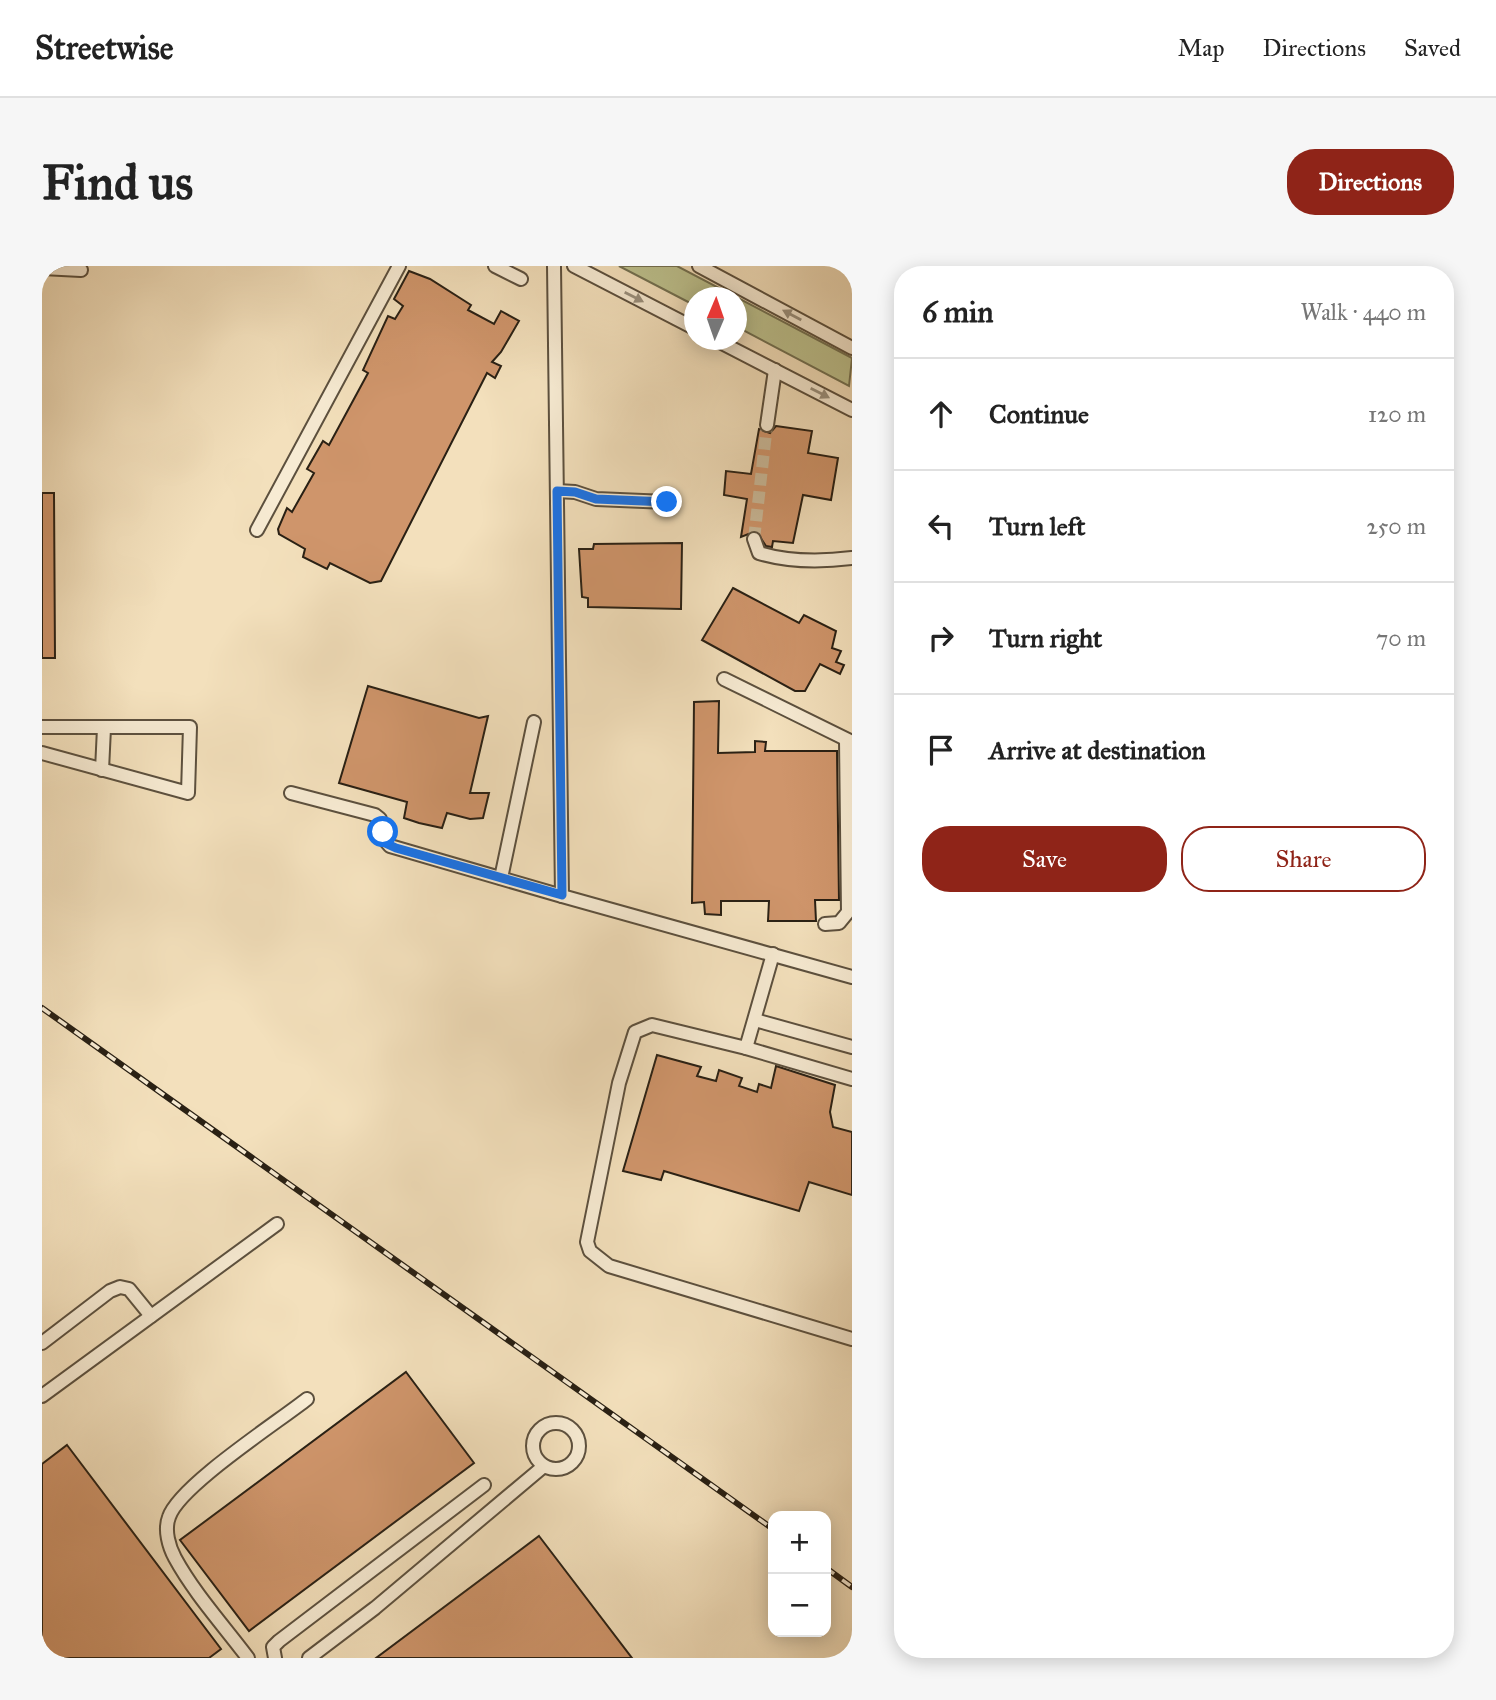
<!DOCTYPE html>
<html lang="en">
<head>
<meta charset="utf-8">
<style>
  body { margin:0; font-family:"IM FELL Great Primer",serif; background:#f6f6f6; color:#222 }
  .controls { position:absolute; right:21px; bottom:21px; display:grid; overflow:hidden; border-radius:14px; box-shadow:0 4px 18px #0003 }
  .controls button { width:63px; height:63px; display:grid; place-items:center; padding:0; border:0; border-bottom:2px solid #e0e0e0; background:#fff; color:#222; font:35px sans-serif }
  .compass { position:absolute; left:642px; top:21px; width:63px; height:63px; border-radius:50%; background:#fff; box-shadow:0 4px 18px #0003; rotate:2deg }
  .stop { position:absolute; width:21px; height:21px; margin:-16px; border:5px solid #1a73e8; border-radius:50%; background:#fff }
  .stop.end { background:#1a73e8; border-color:#fff; box-shadow:0 2px 7px #0008 }
  .list { margin:0; padding:0; list-style:none }
  h2 { display:flex; justify-content:space-between; align-items:center; height:91px; margin:0; padding:0 28px; font-size:30px }
  h2 small { font-size:23px; font-weight:400; color:#767676 }
  .list li { display:grid; grid-template-columns:46px 1fr auto; gap:21px; align-items:center; box-sizing:border-box; height:112px; padding:0 28px; border-top:2px solid #e0e0e0 }
  .list b { display:block; font-size:26px; white-space:nowrap }
  .list em { font-size:23px; font-style:normal; color:#767676 }
  .actions { display:flex; gap:14px; padding:21px 28px }
  .actions a { flex:1; padding:16px 0; border:2px solid #8f2418; border-radius:28px; text-align:center; font-size:24px; color:#8f2418 }
  .actions .main { background:#8f2418; color:#fff }
  .icon { flex:none; width:38px; height:38px; fill:none; stroke:currentColor; stroke-width:2; stroke-linecap:round; stroke-linejoin:round }
  .map { position:relative; flex:none; width:810px; height:1392px; overflow:hidden; border-radius:28px }
  header { display:flex; align-items:center; gap:42px; box-sizing:border-box; height:98px; padding:0 35px; background:#fff; border-bottom:2px solid #e0e0e0 }
  header strong { font-size:33px }
  nav { display:flex; gap:38px; margin-inline-start:auto; font-size:24px }
  .intro { display:flex; align-items:center; justify-content:space-between; box-sizing:border-box; height:168px; padding:0 42px }
  h1 { margin:0; font-size:49px }
  .button { padding:18px 32px; border-radius:28px; background:#8f2418; color:#fff; font-size:24px; font-weight:700 }
  main { display:flex; gap:42px; padding:0 42px }
  aside { flex:1; background:#fff; border-radius:28px; box-shadow:0 4px 18px #0003 }
  .map>svg:first-child { display:block }
</style>
</head>
<body>
<header>
<strong>Streetwise</strong>
<nav><a>Map</a><a>Directions</a><a>Saved</a></nav>
</header>
<div class="intro"><h1>Find us</h1><a class="button">Directions</a></div>
<main>
<div class="map">
<svg width="810" height="1392" viewBox="0 0 810 1392">
  <rect width="100%" height="100%" fill="#f3e0bc"/>
  <filter id="stains"><feTurbulence type="fractalNoise" baseFrequency=".00286" numOctaves="4"/><feColorMatrix values="0 0 0 0 .2 0 0 0 0 .09 0 0 0 0 .02 0 0 0 .5 -.17"/></filter>
  <radialGradient id="worn" r=".72"><stop offset=".6" stop-color="#630" stop-opacity="0"/><stop offset="1" stop-color="#630" stop-opacity=".3"/></radialGradient>
  <!-- green -->
  <polygon fill="#bdc28f" stroke="#737152" stroke-width="2" points="577,0 635,0 810,92 807,120 695,61 694,32 652,32 652,39"/>
  <!-- building -->
  <g fill="#cf956b" stroke="#292014" stroke-width="2">
    <polygon points="367,5 388,13 429,39 426,44 452,58 459,45 477,55 459,86 450,96 459,100 453,112 445,107 339,315 328,317 288,297 285,303 261,291 263,283 237,268 236,263 245,242 250,246 272,207 265,203 281,175 287,179 326,107 321,104 346,50 353,53 361,40 352,33"/>
    <polygon points="734,160 770,165 766,187 796,192 789,234 761,229 751,277 731,275 730,281 724,280 714,265 699,271 705,233 682,229 684,205 709,208 717,163 728,167"/>
    <polygon points="0,227 12,227 13,392 0,392"/>
    <polygon points="640,277 639,343 546,341 546,332 540,331 537,283 551,283 552,278"/>
    <polygon points="691,322 757,357 762,349 794,365 790,382 799,385 794,396 802,399 798,408 778,398 763,425 753,425 660,374"/>
    <polygon points="326,420 437,452 446,450 428,527 447,527 441,552 428,553 405,547 400,562 377,557 362,552 365,536 297,517"/>
    <polygon points="677,435 676,487 713,486 713,475 724,476 723,485 795,485 797,634 773,634 774,655 726,655 727,635 679,635 679,649 663,648 662,636 650,637 652,436"/>
    <polygon points="615,789 659,801 655,810 674,815 677,804 700,812 697,820 715,826 717,818 729,822 734,800 793,819 788,846 791,861 810,866 810,929 767,916 757,945 622,905 619,914 581,905"/>
    <polygon points="364,1106 432,1197 207,1365 138,1274"/>
    <polygon points="25,1179 179,1383 167,1392 0,1392 0,1198"/>
    <polygon points="497,1270 590,1392 334,1392"/>
  </g>
  <g fill="none" stroke-linecap="round" stroke-linejoin="round">
    <!-- minor-tunnel -->
    <polyline stroke="#cbba9a" stroke-width="12" stroke-dasharray="12 6" stroke-linecap="butt" points="712,273 725,159"/>
    <defs>
      <g id="minor">
        <polyline points="453,0 479,13"/>
        <polyline points="512,0 520,630 810,711"/>
        <polyline points="532,0 652,62"/>
        <polyline points="657,0 810,82"/>
        <polyline points="0,2 39,4"/>
        <polyline points="674,74 810,144"/>
        <polyline points="725,159 733,104"/>
        <polyline points="515,225 533,226 554,233 625,236"/>
        <polyline points="215,264 357,0"/>
        <path d="M712,273l5,14c30,9 62,9 93,5"/>
        <polyline points="682,413 810,476"/>
        <polyline points="0,461 148,461 146,527 0,487"/>
        <polyline points="60,504 62,462"/>
        <polyline points="249,527 333,549 338,553 341,572 348,580 520,630"/>
        <polyline points="459,612 492,456"/>
        <polyline points="783,658 797,657 806,646 804,474"/>
        <polyline points="731,688 704,782 610,759 593,766 577,817 545,976 548,985 567,1000 810,1073"/>
        <polyline points="713,754 810,781"/>
        <polyline points="704,782 810,813"/>
        <polyline points="0,1077 68,1025 78,1021 87,1023 109,1050"/>
        <polyline points="0,1130 235,958"/>
        <circle cx="514" cy="1180" r="23"/>
        <path d="M206,1392c-24,-32 -54,-65 -73,-100 -6,-11 -11,-28 -6,-41 10,-31 109,-95 138,-118"/>
        <polyline points="233,1392 231,1381 237,1375 442,1219"/>
        <polyline points="267,1392 333,1342 502,1200"/>
      </g>
    </defs>
    <!-- minor casing -->
    <use href="#minor" stroke="#5c503e" stroke-width="16"/>
    <!-- minor -->
    <use href="#minor" stroke="#f7ebd3" stroke-width="12"/>
    <defs>
      <g id="rail">
        <polyline points="0,742 731,1263"/>
        <polyline points="784,1302 810,1321"/>
      </g>
    </defs>
    <!-- rail casing -->
    <use href="#rail" stroke="#292014" stroke-width="6"/>
    <!-- rail -->
    <use href="#rail" stroke="#f7ebd3" stroke-width="3.5" stroke-dasharray="10" stroke-linecap="butt"/>
  </g>
  <!-- one-way arrows -->
  <defs><path id="oneway-solid" d="M-6-.8H1V-3.2L6.5 0L1 3.2V.8H-6Z" transform="scale(1.75)"/></defs>
  <g fill="#9a907d">
    <use href="#oneway-solid" transform="translate(592 31) rotate(27)"/>
    <use href="#oneway-solid" transform="translate(750 49) rotate(-152)"/>
    <use href="#oneway-solid" transform="translate(778 127) rotate(27)"/>
  </g>
  <g fill="none" stroke-linecap="round" stroke-linejoin="round">
    <!-- route -->
    <polyline stroke="#1a73e8" stroke-width="9" points="341,566 343,577 354,582 520,629 515,225 533,226 554,233 625,236"/>
  </g>
  <rect width="100%" height="100%" filter="url(#stains)"/>
  <rect width="100%" height="100%" fill="url(#worn)"/>
</svg>
<div class="controls">
<button>+</button>
<button>−</button>
</div>
<svg class="compass" viewBox="-18 -18 36 36"><path d="M0-13l5 13h-10z" fill="#e53935"/><path d="M0 13l5-13h-10z" fill="#767676"/></svg>
<div class="stop" style="left:341px;top:566px"></div>
<div class="stop end" style="left:625px;top:236px"></div>
</div>
<aside>
<h2>6 min<small>Walk · 440 m</small></h2>
<ul class="list">
<li><svg class="icon" aria-label="ahead" viewBox="0 0 24 24"><path d="M12 20V5M6 11l6-6 6 6"/></svg><div><b>Continue</b></div><em>120 m</em></li>
<li><svg class="icon" aria-label="left" viewBox="0 0 24 24"><path d="M17 20v-9H6M10 6l-5 5 5 5"/></svg><div><b>Turn left</b></div><em>250 m</em></li>
<li><svg class="icon" aria-label="right" viewBox="0 0 24 24"><path d="M7 20v-9h11M14 6l5 5-5 5"/></svg><div><b>Turn right</b></div><em>70 m</em></li>
<li><svg class="icon" aria-label="arrive" viewBox="0 0 24 24"><path d="M6 21V4h12l-3 4 3 4H6"/></svg><div><b>Arrive at destination</b></div></li>
</ul>
<div class="actions"><a class="main">Save</a><a>Share</a></div>
</aside>
</main>
</body>
</html>
